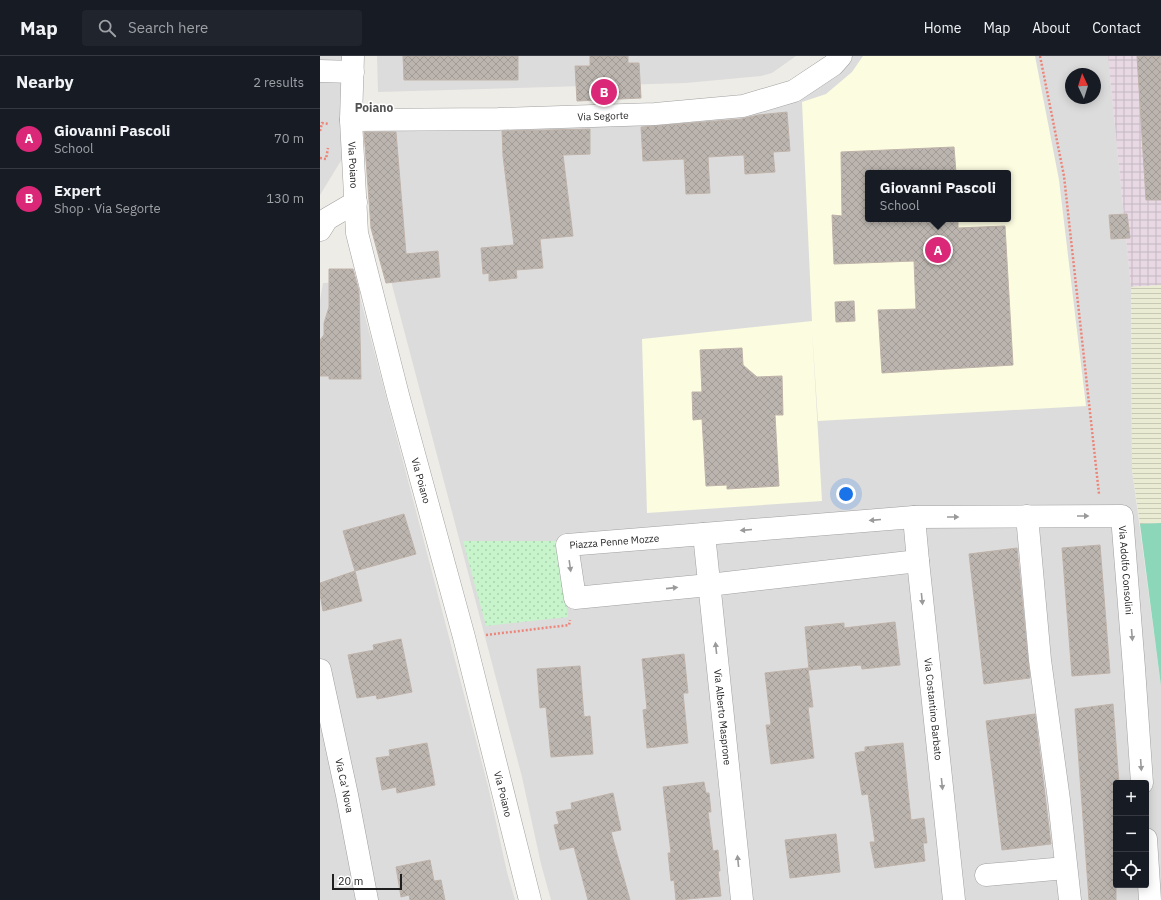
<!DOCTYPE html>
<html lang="en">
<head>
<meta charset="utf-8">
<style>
  body { margin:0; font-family:"IBM Plex Sans",sans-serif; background:#20242c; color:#f1f3f6 }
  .controls { position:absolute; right:12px; bottom:12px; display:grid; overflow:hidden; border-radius:4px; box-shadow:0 2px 10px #0003 }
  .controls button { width:36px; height:36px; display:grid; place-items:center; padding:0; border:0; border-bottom:1px solid #363941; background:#171b24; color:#f1f3f6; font:20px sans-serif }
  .compass { position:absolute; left:745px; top:12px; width:36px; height:36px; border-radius:50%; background:#171b24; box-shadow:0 2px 10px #0003; rotate:356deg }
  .scale { position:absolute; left:12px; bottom:10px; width:70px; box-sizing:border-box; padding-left:4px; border:2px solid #1f1f1f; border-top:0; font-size:11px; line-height:14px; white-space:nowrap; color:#1f1f1f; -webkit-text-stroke:3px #fff; paint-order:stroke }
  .you { position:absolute; left:526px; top:438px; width:14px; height:14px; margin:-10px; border:3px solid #fff; border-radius:50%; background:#1a73e8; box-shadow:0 0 0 6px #1a73e833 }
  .badge { display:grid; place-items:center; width:26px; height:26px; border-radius:50%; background:#db2777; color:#fff; font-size:13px; font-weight:700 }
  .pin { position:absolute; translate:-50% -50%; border:2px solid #fff; box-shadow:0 1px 4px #0006 }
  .popup { position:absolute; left:545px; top:114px; width:146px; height:52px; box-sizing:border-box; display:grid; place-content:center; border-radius:4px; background:#171b24; filter:drop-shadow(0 1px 3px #0005); font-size:13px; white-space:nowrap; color:#9ea1a6 }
  .popup b { font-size:15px; color:#f1f3f6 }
  .popup::after { content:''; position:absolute; left:50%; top:100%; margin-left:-8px; border:8px solid transparent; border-top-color:#171b24 }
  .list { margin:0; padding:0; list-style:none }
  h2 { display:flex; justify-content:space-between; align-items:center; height:52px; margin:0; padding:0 16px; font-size:17px }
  h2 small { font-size:13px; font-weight:400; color:#9ea1a6 }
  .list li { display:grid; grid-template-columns:26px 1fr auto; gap:12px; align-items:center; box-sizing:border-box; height:60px; padding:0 16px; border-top:1px solid #363941 }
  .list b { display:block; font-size:15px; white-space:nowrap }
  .list p { margin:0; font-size:13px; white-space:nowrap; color:#9ea1a6 }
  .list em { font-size:13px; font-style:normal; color:#9ea1a6 }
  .icon { flex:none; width:22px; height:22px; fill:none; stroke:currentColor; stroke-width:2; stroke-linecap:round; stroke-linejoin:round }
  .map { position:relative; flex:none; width:841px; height:844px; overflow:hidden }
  header { display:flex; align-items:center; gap:24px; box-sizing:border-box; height:56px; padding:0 20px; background:#171b24; border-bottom:1px solid #363941 }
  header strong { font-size:19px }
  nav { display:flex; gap:22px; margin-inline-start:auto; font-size:14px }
  .search { width:280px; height:36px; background:#20242c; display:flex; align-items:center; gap:10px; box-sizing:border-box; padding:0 14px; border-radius:4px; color:#9ea1a6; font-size:15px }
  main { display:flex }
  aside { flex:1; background:#171b24 }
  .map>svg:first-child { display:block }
</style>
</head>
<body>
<header>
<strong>Map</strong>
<div class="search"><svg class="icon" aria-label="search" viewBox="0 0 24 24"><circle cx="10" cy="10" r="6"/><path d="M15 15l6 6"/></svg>Search here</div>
<nav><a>Home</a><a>Map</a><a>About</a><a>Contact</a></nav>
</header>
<main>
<aside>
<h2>Nearby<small>2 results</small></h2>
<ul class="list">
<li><span class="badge">A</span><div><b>Giovanni Pascoli</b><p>School</p></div><em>70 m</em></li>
<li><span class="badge">B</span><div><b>Expert</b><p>Shop · Via Segorte</p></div><em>130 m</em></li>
</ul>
</aside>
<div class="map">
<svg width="841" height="844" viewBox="0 0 841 844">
  <defs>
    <pattern id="industrial-grid" width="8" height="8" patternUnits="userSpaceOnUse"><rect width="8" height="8" fill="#e7d8e4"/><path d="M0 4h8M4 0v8" fill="none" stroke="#c6b9c3"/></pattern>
    <pattern id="farmland-rules" width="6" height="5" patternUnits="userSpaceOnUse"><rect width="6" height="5" fill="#eaebd3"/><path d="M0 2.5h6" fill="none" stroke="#c8c9b5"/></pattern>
    <pattern id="park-dots" width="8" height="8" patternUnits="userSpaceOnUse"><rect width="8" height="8" fill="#c7f4cb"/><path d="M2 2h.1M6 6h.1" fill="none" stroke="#aad1ae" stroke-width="1.8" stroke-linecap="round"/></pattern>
    <pattern id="building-cross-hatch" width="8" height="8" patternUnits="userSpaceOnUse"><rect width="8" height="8" fill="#bcb5af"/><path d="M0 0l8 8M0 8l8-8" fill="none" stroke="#a19b96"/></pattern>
  </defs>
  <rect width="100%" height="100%" fill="#eeece6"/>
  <!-- residential -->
  <g fill="#dddcdc" fill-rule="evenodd">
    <polygon points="0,0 23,0 22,103 0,139"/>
    <polygon points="57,0 476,0 452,17 441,20 366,27 58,36"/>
    <path d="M531,0h257l23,231 1,183 29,216v214h-610l-10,-36 -19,-87 -131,-496 -14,-117 1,-37 310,-9 79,-7 20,-6 46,-32zM751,18h24v24h-24zM548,117h140v46h-140zM796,727h30v102h-30z"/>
    <polygon points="36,226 168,730 187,816 195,844 0,844 0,244 3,227"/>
  </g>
  <!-- industrial -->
  <polygon fill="url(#industrial-grid)" points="788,0 841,0 841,229 811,231"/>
  <!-- education -->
  <path fill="#fcfce1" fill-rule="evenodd" d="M543,0h172l24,124 27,226 -268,15 -6,-91 10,171 -175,12 -5,-174 170,-18 -10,-219 24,-8 26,-22zM548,117h140v46h-140z"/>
  <!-- farmland -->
  <polygon fill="url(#farmland-rules)" points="841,229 841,467 820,468 812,414 811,231"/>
  <!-- park -->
  <polygon fill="url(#park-dots)" points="143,485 238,485 248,561 166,570"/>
  <!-- pitch -->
  <polygon fill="#8cd6b9" points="841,467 841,630 820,468"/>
  <!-- building -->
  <g fill="url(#building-cross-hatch)" stroke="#bfb3aa">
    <polygon points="83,0 198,0 198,24 84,24"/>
    <polygon points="270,0 308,0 308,7 319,7 321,42 257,45 255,10 270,10"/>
    <polygon points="817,0 841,0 841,144 826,144"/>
    <polygon points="467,56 470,95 453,96 455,116 425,118 424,99 388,101 390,137 366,138 364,103 323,105 321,71 421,63 438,59"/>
    <polygon points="270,73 270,98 243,99 253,180 220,183 223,212 196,214 197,222 169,225 169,217 163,218 161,192 194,189 183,100 182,75"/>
    <polygon points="44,76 76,76 86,198 118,195 120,221 66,227 51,172"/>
    <polygon points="634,91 636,117 548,117 548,163 638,163 638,172 685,170 693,309 562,317 558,254 596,253 594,205 514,208 512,159 522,160 521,96"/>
    <polygon points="807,158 810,182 791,183 789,159"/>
    <polygon points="9,213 33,213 39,235 41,323 9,323 9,320 0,320 0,284 4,279 4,267 9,251"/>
    <polygon points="534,245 535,265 516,266 515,246"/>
    <polygon points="422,292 423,309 437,321 462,320 463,359 455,359 459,430 407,433 407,429 386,430 382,363 373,364 372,336 382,336 380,294"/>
    <polygon points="84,458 96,498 35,515 23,475"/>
    <polygon points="780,489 790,617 752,620 742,492"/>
    <polygon points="697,492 710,622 664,628 649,498"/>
    <polygon points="35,515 42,545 3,555 0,538 0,527"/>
    <polygon points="575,566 580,609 542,613 541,609 489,614 485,571 524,567 524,572"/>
    <polygon points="81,583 92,636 57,643 56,639 37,642 28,599 54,594 53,589"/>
    <polygon points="364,598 368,637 363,637 368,687 327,692 323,654 327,653 322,603"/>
    <polygon points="260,610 264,661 270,660 273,698 231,701 226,651 220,652 217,613"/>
    <polygon points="488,612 493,651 488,651 494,702 451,708 446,669 451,669 445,617"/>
    <polygon points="793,648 799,727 796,727 796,844 769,844 755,653"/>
    <polygon points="715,658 731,788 682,794 666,665"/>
    <polygon points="107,687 115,729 77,737 76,731 62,734 56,702 70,700 69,694"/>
    <polygon points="583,687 591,764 604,762 607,787 603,787 605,805 555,812 550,786 555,786 548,738 542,739 535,697 545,695 545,691"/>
    <polygon points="384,726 386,737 389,737 391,756 388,756 393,795 398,794 400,815 398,815 401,840 356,844 354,824 351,825 348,797 351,797 343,731"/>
    <polygon points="293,737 301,774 291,776 310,844 268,844 254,791 240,794 234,769 239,768 236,756 252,753 251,747"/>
    <polygon points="516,778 520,816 470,822 465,784"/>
    <polygon points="110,804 114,825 121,824 125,844 90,844 89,839 81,841 76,811"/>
  </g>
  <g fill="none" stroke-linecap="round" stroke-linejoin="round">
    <defs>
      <g id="minor">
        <path id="s1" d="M33,0l-2,64 6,113 41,162 66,242 66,263"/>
        <polyline points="0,15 33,16"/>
        <path id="s2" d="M31,64l147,-1 157,-5 88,-8 51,-15 39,-26 8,-9"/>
        <polyline points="0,174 7,163 36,146"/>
        <polyline points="707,460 720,604 739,744 750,844"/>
        <path id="s3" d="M594,461l4,44 36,339"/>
        <path id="s4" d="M384,478l38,366"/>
        <path id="s5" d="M598,505l-209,24 -134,13 -8,-53 347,-28 208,-1 12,152 8,115"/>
        <path id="s6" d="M0,614l27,125 20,105"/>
        <polyline points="826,783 830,844"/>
        <polyline points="666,819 746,812"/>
      </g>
    </defs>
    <!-- minor casing -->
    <use href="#minor" stroke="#a0a0a0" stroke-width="23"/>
    <!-- path -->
    <g stroke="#ec8579" stroke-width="2.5" stroke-dasharray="2 2" stroke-linecap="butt">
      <polyline points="720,0 744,120 779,438"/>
      <polyline points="0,75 2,67 9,68"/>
      <polyline points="0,102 6,103 8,92"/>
      <polyline points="166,579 249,569 250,564"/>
    </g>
    <!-- minor -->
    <use href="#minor" stroke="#fff" stroke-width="22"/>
  </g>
  <!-- one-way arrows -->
  <defs><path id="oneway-solid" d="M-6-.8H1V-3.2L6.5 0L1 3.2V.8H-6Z"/></defs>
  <g fill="#9a9a9a">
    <use href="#oneway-solid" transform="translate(763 460)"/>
    <use href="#oneway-solid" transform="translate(633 461)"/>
    <use href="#oneway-solid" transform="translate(555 464) rotate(175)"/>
    <use href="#oneway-solid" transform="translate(426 474) rotate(175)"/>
    <use href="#oneway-solid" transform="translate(250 510) rotate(82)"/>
    <use href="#oneway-solid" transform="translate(352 532) rotate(-6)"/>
    <use href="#oneway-solid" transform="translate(602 543) rotate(84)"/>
    <use href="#oneway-solid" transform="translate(812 579) rotate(85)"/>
    <use href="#oneway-solid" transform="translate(396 592) rotate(-96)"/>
    <use href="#oneway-solid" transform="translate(821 709) rotate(86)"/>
    <use href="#oneway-solid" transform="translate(622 728) rotate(84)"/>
    <use href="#oneway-solid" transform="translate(418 805) rotate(-96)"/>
  </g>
  <g text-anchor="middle" stroke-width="3" stroke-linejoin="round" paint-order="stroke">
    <!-- street labels -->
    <g font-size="10" fill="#1f1f1f" stroke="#fff">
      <text dy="4" stroke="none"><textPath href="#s2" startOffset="252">Via Segorte</textPath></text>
      <text dy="4" stroke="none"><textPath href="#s1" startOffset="109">Via Poiano</textPath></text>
      <text dy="4" stroke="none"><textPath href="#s1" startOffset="433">Via Poiano</textPath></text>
      <text dy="4" stroke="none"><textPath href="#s5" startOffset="446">Piazza Penne Mozze</textPath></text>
      <text dy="4" stroke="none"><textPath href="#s5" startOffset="1009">Via Adolfo Consolini</textPath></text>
      <text dy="4" stroke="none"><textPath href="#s3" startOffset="193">Via Costantino Barbato</textPath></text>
      <text dy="4" stroke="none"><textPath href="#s4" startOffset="184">Via Alberto Masprone</textPath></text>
      <text dy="4" stroke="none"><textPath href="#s6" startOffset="118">Via Ca' Nova</textPath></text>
      <text dy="4" stroke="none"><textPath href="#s1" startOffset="757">Via Poiano</textPath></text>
    </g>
    <!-- quarter labels -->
    <g font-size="12" font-weight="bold" fill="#525252" stroke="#fff">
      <text x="54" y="56">Poiano</text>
    </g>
  </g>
</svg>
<div class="controls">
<button>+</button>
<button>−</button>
<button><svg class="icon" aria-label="locate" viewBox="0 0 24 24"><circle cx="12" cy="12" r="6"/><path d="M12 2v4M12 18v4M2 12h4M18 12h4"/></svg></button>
</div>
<svg class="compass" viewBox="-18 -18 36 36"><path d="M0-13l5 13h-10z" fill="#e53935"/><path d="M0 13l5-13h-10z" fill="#9ea1a6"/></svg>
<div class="scale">20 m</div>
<div class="you"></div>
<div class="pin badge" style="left:618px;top:194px">A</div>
<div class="popup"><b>Giovanni Pascoli</b>School</div>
<div class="pin badge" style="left:284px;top:36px">B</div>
</div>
</main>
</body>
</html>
